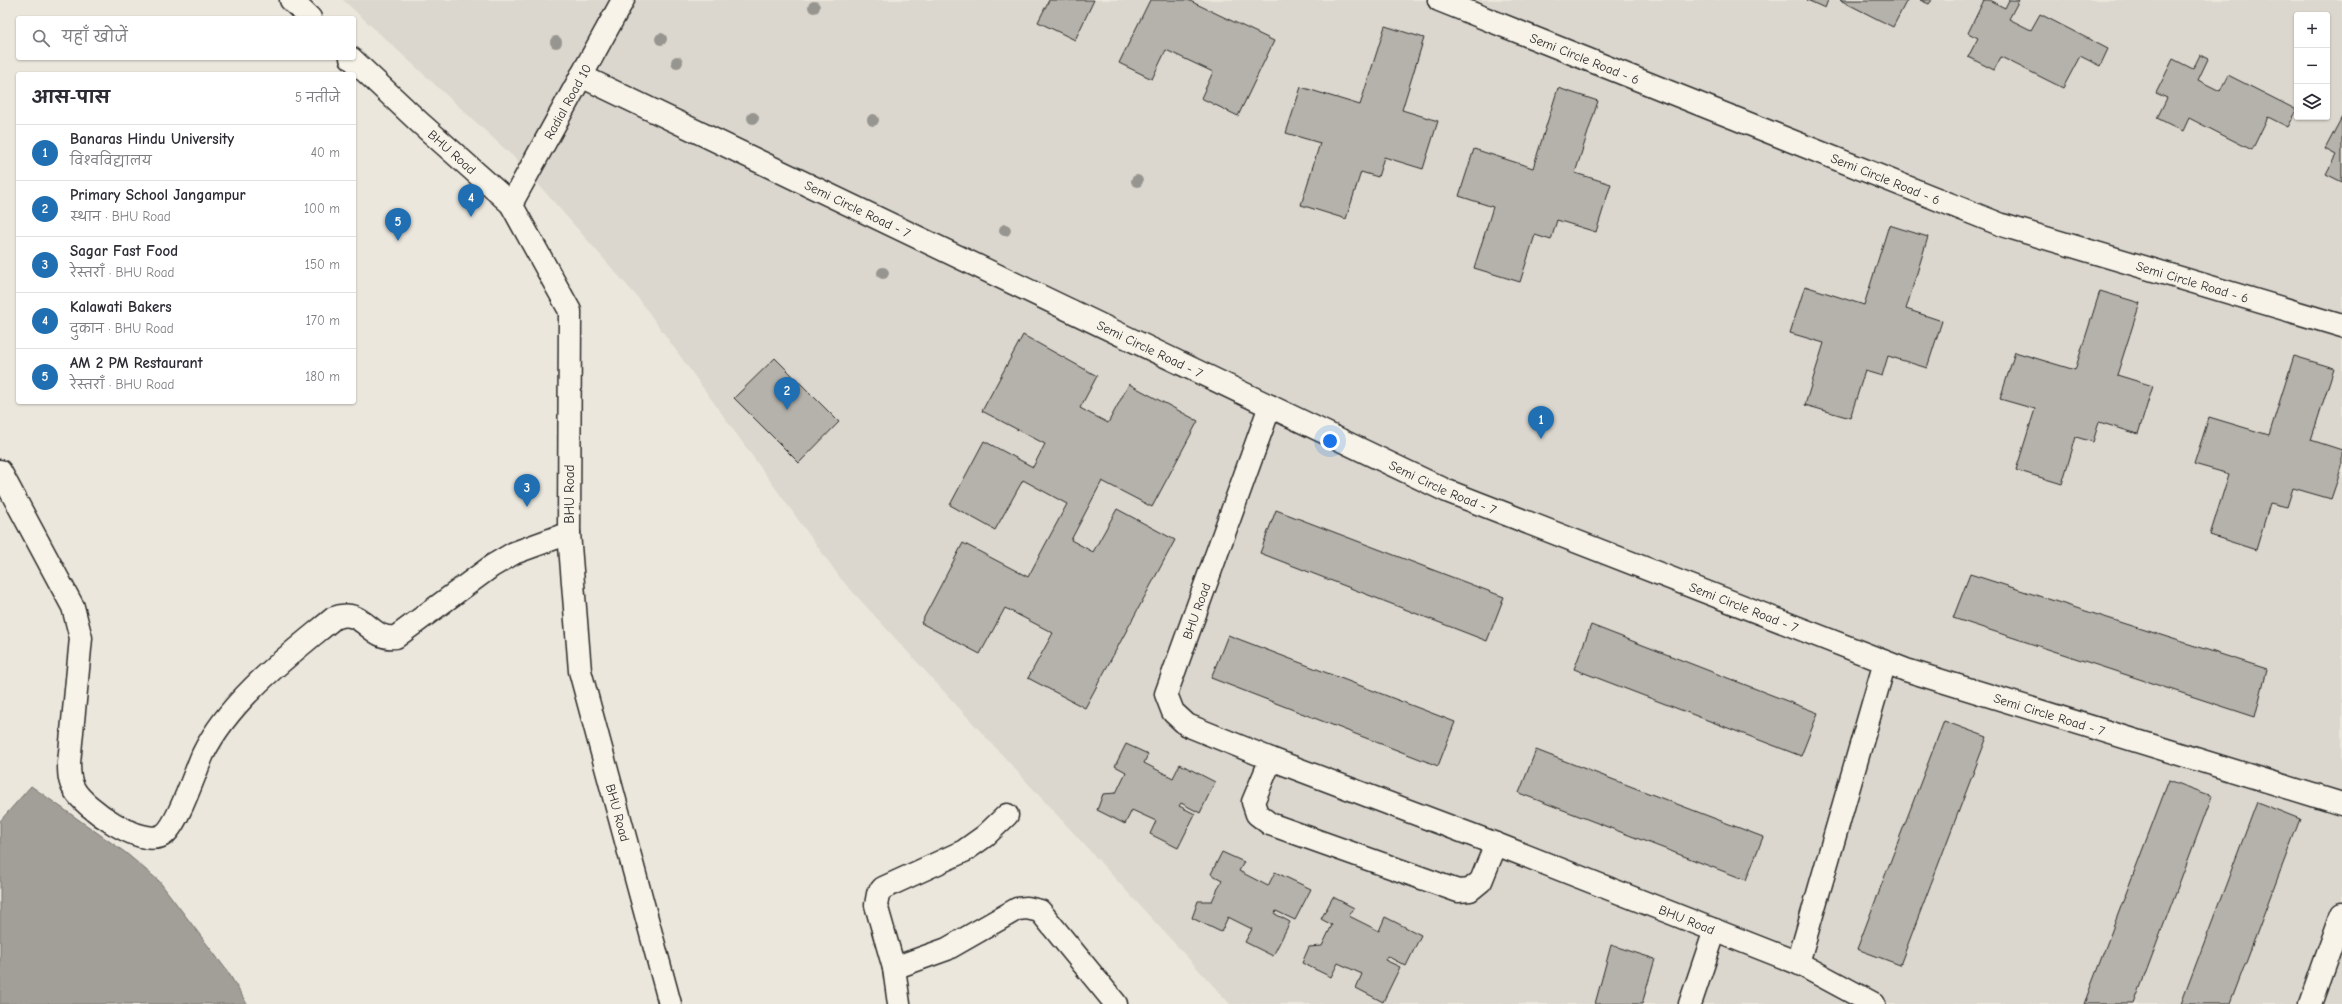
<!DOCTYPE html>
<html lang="hi">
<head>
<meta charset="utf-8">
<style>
  body { margin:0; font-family:"Comic Neue","Playpen Sans Deva",sans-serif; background:#f7f7f7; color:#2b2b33 }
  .controls { position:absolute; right:12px; top:12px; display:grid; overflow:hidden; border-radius:4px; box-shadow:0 1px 3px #0004 }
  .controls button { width:36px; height:36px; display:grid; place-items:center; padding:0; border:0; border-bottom:1px solid #e1e1e2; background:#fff; color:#2b2b33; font:20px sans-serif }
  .you { position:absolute; left:1330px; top:441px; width:14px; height:14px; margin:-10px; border:3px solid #fff; border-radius:50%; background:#1a73e8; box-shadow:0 0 0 6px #1a73e833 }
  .badge { display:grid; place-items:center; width:26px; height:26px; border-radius:50%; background:#1f6fb2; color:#fff; font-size:13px; font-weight:700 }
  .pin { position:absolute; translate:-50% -33px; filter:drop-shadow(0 1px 2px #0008) }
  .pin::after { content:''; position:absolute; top:21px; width:14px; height:12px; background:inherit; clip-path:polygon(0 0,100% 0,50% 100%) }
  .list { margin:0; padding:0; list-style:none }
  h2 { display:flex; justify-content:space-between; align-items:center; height:52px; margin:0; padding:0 16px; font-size:17px }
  h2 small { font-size:13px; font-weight:400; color:#7c7c81 }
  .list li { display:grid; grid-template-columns:26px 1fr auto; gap:12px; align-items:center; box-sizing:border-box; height:56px; padding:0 16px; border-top:1px solid #e1e1e2 }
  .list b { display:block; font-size:15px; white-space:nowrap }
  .list p { margin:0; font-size:13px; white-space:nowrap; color:#7c7c81 }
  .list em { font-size:13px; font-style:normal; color:#7c7c81 }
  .icon { flex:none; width:22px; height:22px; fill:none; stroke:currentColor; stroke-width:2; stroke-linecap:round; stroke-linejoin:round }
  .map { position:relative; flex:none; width:2342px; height:1004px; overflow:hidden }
  .search { position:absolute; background:#fff; box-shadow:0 1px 3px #0004; left:16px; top:16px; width:340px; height:44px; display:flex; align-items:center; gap:10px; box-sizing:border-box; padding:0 14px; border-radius:4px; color:#7c7c81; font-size:15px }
  .panel { position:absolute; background:#fff; box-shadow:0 1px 3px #0004; left:16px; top:72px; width:340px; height:332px; border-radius:4px }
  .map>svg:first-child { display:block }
</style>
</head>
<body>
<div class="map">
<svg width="2342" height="1004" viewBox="0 0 2342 1004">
  <rect width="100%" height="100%" fill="#ebe7dd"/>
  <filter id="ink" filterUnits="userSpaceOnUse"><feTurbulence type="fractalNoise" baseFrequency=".025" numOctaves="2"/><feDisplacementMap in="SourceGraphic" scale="8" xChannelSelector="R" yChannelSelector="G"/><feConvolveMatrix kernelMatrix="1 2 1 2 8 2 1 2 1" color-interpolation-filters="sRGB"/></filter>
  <g filter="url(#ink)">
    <!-- built -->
    <path fill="#dbd7ce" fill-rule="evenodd" d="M343,0h1999v1004h-1112l-389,-425 -202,-280 -122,-139zM2297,15h30v102h-30z"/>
    <!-- water -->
    <polygon fill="#a29f98" stroke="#72716c" points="31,786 126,853 159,881 228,972 247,1004 0,1004 0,821"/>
    <!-- building -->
    <g fill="#b5b2ab" stroke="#2b2b2b">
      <polygon points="1049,0 1094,0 1075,40 1038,22"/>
      <polygon points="1150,0 1188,0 1274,41 1238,116 1201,98 1213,72 1166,50 1152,79 1119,63"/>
      <polygon points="1807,0 1828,0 1825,8"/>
      <polygon points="1840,0 1907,0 1893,27"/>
      <polygon points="1920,0 1932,0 1929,4"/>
      <polygon points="1984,0 1989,0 2005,8 2009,0 2019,0 2009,19 2031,30 2040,14 2108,49 2100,66 2080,56 2063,88 2001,57 1994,70 1968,57 1978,38 1968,33"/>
      <polygon points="1385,26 1424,38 1402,110 1438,121 1423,169 1384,157 1378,177 1361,172 1346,219 1301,205 1320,143 1286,133 1301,87 1360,105"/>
      <polygon points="2200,55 2208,59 2198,80 2220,91 2228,75 2297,110 2288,127 2268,117 2252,150 2189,118 2183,131 2157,118 2167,98 2156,93 2173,59 2193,69"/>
      <polygon points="1558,88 1598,101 1575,173 1611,184 1596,232 1557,220 1551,240 1535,235 1520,282 1474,268 1493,207 1459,196 1474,149 1533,168"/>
      <polygon points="2342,117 2342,182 2326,174 2336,155 2325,149"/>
      <polygon points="1889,225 1928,237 1906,309 1942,321 1927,368 1888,356 1882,376 1865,371 1850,418 1805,405 1824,343 1790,333 1805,286 1864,305"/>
      <polygon points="2100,291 2140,303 2117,375 2153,386 2138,434 2099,422 2093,442 2076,437 2062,484 2016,470 2035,409 2000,399 2015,352 2075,370"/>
      <polygon points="1023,335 1097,376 1080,408 1108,423 1129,384 1198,421 1152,507 1102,481 1071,540 1093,552 1117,509 1175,540 1085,708 1028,678 1053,633 1005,608 980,654 921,623 963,543 1028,577 1067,504 1023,480 995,530 950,505 984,441 1033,467 1045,444 982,411"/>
      <polygon points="2294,356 2334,368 2311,440 2342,450 2342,467 2331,499 2293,488 2287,507 2270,503 2256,550 2210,535 2229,474 2194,464 2209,417 2269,435"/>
      <polygon points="775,358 839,422 799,463 734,398"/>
      <polygon points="1276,510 1504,597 1487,641 1260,553"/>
      <polygon points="1970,574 2267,669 2255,717 1953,618"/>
      <polygon points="1591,625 1818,713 1801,756 1574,669"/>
      <polygon points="1228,635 1455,722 1438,766 1211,678"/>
      <polygon points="1944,721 1987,737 1900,965 1857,949"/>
      <polygon points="1126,744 1148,754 1144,763 1173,778 1180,764 1215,782 1200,813 1181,803 1179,806 1195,814 1178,848 1150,834 1156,821 1132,810 1125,824 1097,810 1103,794 1116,793 1126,772 1115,766"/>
      <polygon points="1536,750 1763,837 1746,880 1519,793"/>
      <polygon points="2169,780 2212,796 2134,1004 2084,1004"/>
      <polygon points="2257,802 2300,819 2230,1004 2181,1004"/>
      <polygon points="1222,852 1244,862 1239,871 1268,886 1275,872 1311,889 1295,920 1276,911 1275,914 1290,922 1273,956 1245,942 1252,929 1228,917 1221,932 1192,918 1198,901 1212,901 1222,880 1211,874"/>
      <polygon points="1333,897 1354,908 1349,916 1379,931 1385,917 1421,935 1406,966 1387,956 1385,960 1400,967 1383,1002 1356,988 1362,974 1338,963 1331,977 1302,963 1309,947 1322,946 1332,925 1321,919"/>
      <polygon points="1611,945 1655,959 1642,1004 1595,1004"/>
    </g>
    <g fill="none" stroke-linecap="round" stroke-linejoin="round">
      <defs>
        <g id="minor">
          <polyline points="291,0 310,18"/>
          <path id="s1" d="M1439,0l563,225 340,101"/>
          <path id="s2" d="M351,58l68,64 92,82 59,107 -1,222 11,138 90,333"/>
          <path id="s3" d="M581,76l866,415 459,179 436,134"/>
          <path id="s4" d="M511,204l112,-204"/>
          <path id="s5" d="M1270,406l-104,288 7,18 14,13 84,34 225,85 302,119 76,41"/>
          <path d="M0,471l73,136 8,31 -12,125c0,9 0,18 5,26 10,19 68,59 89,46 14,-8 32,-63 40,-81 27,-55 85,-98 131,-136 30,-12 35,23 62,19l96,-71 22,-13 55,-20"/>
          <polyline points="1271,759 1253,802 1257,814 1270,824 1458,891 1470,890 1481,881 1496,844"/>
          <polyline points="1798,963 1885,662"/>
          <polyline points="894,968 947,949 1017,909 1027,908 1040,911 1116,1004"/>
          <polyline points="899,1004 894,968 876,905 878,894 883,888 964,851 985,836 1007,815"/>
          <polyline points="1690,1004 1715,930"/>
          <polyline points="2310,1004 2342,914"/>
        </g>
      </defs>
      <!-- minor casing -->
      <use href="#minor" stroke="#2b2b2b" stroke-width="25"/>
      <!-- minor -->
      <use href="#minor" stroke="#f7f3e8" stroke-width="22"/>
    </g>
    <!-- trees -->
    <g fill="#97958f">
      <circle cx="814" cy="7" r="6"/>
      <circle cx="661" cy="39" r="6"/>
      <circle cx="556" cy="42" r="6"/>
      <circle cx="677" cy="62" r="6"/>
      <circle cx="753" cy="118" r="6"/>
      <circle cx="873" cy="120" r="6"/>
      <circle cx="1137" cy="181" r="6"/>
      <circle cx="1005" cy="230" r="6"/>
      <circle cx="883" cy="273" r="6"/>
    </g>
  </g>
  <g text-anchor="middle" stroke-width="4" stroke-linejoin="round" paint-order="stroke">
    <!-- street labels -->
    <g font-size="13" fill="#2b2b2b" stroke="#f7f3e8">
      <text dy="5" stroke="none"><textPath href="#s1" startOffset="157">Semi Circle Road - 6</textPath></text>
      <text dy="5" stroke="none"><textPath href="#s4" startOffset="117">Radial Road 10</textPath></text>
      <text dy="5" stroke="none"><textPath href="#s2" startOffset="138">BHU Road</textPath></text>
      <text dy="5" stroke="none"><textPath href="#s1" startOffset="481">Semi Circle Road - 6</textPath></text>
      <text dy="5" stroke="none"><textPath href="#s3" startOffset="307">Semi Circle Road - 7</textPath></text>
      <text dy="5" stroke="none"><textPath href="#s1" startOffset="805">Semi Circle Road - 6</textPath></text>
      <text dy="5" stroke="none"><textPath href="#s3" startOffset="631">Semi Circle Road - 7</textPath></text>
      <text dy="5" stroke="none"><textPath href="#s3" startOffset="955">Semi Circle Road - 7</textPath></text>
      <text transform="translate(569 494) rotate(-90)" y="5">BHU Road</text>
      <text dy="5" stroke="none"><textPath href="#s3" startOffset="1279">Semi Circle Road - 7</textPath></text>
      <text transform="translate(1196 611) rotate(-70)" y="5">BHU Road</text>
      <text dy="5" stroke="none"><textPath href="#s3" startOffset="1603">Semi Circle Road - 7</textPath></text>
      <text dy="5" stroke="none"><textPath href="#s2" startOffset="846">BHU Road</textPath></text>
      <text dy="5" stroke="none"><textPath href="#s5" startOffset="881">BHU Road</textPath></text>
    </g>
  </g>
</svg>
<div class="controls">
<button>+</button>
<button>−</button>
<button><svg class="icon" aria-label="layers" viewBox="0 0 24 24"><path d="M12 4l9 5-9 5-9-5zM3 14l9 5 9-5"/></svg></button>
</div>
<div class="you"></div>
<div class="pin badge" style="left:1541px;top:439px">1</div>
<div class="pin badge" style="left:787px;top:410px">2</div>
<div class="pin badge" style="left:527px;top:507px">3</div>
<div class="pin badge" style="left:471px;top:217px">4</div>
<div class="pin badge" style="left:398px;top:241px">5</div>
<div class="search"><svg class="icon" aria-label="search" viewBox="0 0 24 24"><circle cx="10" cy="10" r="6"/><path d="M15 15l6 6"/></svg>यहाँ खोजें</div>
<section class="panel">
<h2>आस-पास<small>5 नतीजे</small></h2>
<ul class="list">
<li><span class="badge">1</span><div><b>Banaras Hindu University</b><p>विश्वविद्यालय</p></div><em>40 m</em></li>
<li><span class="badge">2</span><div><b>Primary School Jangampur</b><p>स्थान · BHU Road</p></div><em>100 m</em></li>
<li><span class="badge">3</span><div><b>Sagar Fast Food</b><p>रेस्तराँ · BHU Road</p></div><em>150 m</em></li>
<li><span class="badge">4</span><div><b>Kalawati Bakers</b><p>दुकान · BHU Road</p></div><em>170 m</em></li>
<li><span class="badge">5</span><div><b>AM 2 PM Restaurant</b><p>रेस्तराँ · BHU Road</p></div><em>180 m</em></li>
</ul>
</section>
</div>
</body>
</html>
